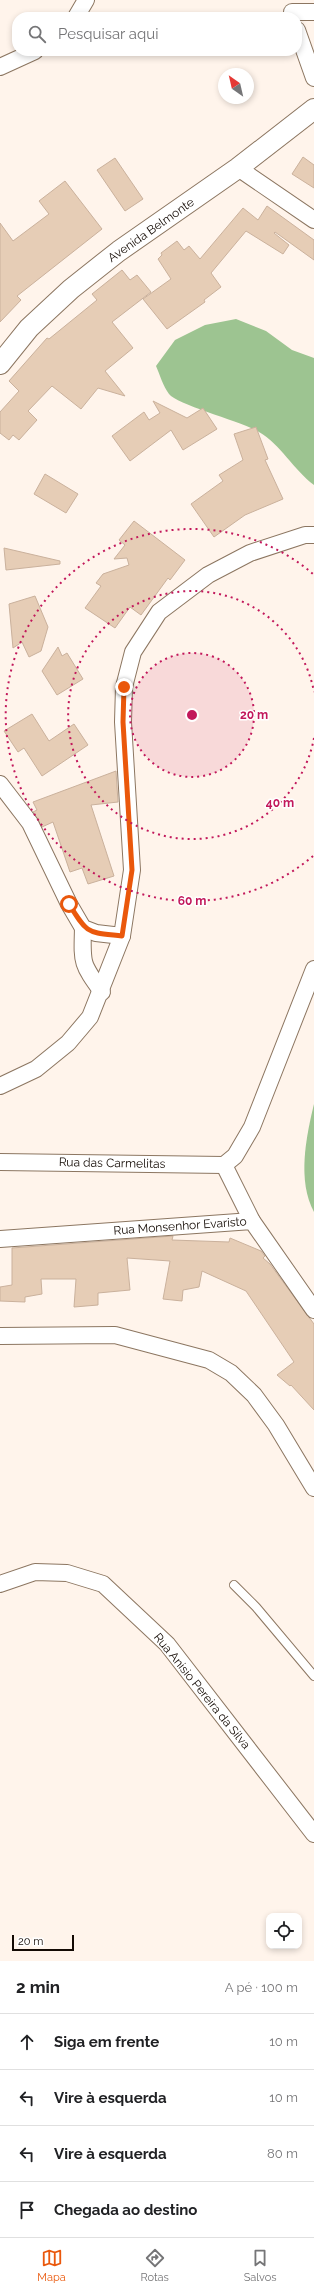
<!DOCTYPE html>
<html lang="pt">
<head>
<meta charset="utf-8">
<style>
  body { margin:0; font-family:Raleway,sans-serif; background:#f2f2f2; color:#202124 }
  .controls { position:absolute; right:12px; bottom:12px; display:grid; overflow:hidden; border-radius:8px; box-shadow:0 2px 6px #0003 }
  .controls button { width:36px; height:36px; display:grid; place-items:center; padding:0; border:0; border-bottom:1px solid #e0e0e0; background:#fff; color:#202124; font:20px sans-serif }
  .compass { position:absolute; left:218px; top:68px; width:36px; height:36px; border-radius:50%; background:#fff; box-shadow:0 2px 6px #0003; rotate:326deg }
  .scale { position:absolute; left:12px; bottom:10px; width:62px; box-sizing:border-box; padding-left:4px; border:2px solid #130a04; border-top:0; font-size:11px; line-height:14px; white-space:nowrap; color:#130a04; -webkit-text-stroke:3px #fff; paint-order:stroke }
  .stop { position:absolute; width:12px; height:12px; margin:-9px; border:3px solid #ea580c; border-radius:50%; background:#fff }
  .stop.end { background:#ea580c; border-color:#fff; box-shadow:0 1px 4px #0008 }
  .list { margin:0; padding:0; list-style:none }
  h2 { display:flex; justify-content:space-between; align-items:center; height:52px; margin:0; padding:0 16px; font-size:17px }
  h2 small { font-size:13px; font-weight:400; color:#757577 }
  .list li { display:grid; grid-template-columns:26px 1fr auto; gap:12px; align-items:center; box-sizing:border-box; height:56px; padding:0 16px; border-top:1px solid #e0e0e0 }
  .list b { display:block; font-size:15px; white-space:nowrap }
  .list em { font-size:13px; font-style:normal; color:#757577 }
  .icon { flex:none; width:22px; height:22px; fill:none; stroke:currentColor; stroke-width:2; stroke-linecap:round; stroke-linejoin:round }
  .map { position:relative; flex:none; width:314px; height:1961px; overflow:hidden }
  .search { position:absolute; background:#fff; box-shadow:0 2px 6px #0003; left:12px; right:12px; top:12px; height:44px; display:flex; align-items:center; gap:10px; box-sizing:border-box; padding:0 14px; border-radius:16px; color:#757577; font-size:15px }
  .sheet { height:276px; background:#fff }
  nav { display:flex; justify-content:space-around; align-items:center; box-sizing:border-box; height:56px; border-top:1px solid #e0e0e0; background:#fff; font-size:11px; color:#757577 }
  nav a { display:grid; justify-items:center; gap:2px }
  nav .on { color:#ea580c }
  .map>svg:first-child { display:block }
</style>
</head>
<body>
<div class="map">
<svg width="314" height="1961" viewBox="0 0 314 1961">
  <rect width="100%" height="100%" fill="#fff4eb"/>
  <!-- forest -->
  <g fill="#9dc491">
    <path d="M236,319l30,12 26,19 22,8v127c-21,-16 -33,-40 -55,-53 -18,-11 -82,-27 -90,-38 -6,-8 -9,-19 -13,-28l19,-26 30,-15z"/>
    <path d="M314,1104v108c-17,-31 -8,-75 0,-108z"/>
  </g>
  <!-- building -->
  <g fill="#e6cdb6" stroke="#cab19c">
    <polygon points="303,157 314,165 314,188 292,174"/>
    <polygon points="115,158 143,199 125,211 97,170"/>
    <polygon points="65,181 102,229 17,296 21,300 0,322 0,223 13,241 49,214 39,201"/>
    <polygon points="267,206 314,240 314,260 275,232 274,233 289,245 283,254 246,231 211,273 221,287 204,300 205,302 167,329 143,299 171,279 158,259 162,255 161,253 177,241 184,250 189,246 200,259 243,208 258,220"/>
    <polygon points="122,270 130,280 137,275 151,292 112,322 133,348 105,371 125,396 98,388 81,409 52,386 28,411 37,420 19,440 13,435 9,440 0,433 0,412 19,391 9,381 47,338 49,339 97,300 92,294"/>
    <polygon points="153,401 187,418 203,408 217,429 183,450 171,430 130,461 112,436 144,412 149,420 160,413"/>
    <polygon points="256,427 268,459 265,460 283,499 245,515 214,537 191,504 223,481 219,475 243,460 234,434"/>
    <polygon points="45,474 78,494 66,513 34,494"/>
    <polygon points="134,521 185,560 170,580 168,578 141,615 130,607 115,628 85,608 101,586 96,583 103,574 129,565 127,558 114,559 125,545 119,540"/>
    <polygon points="4,548 60,561 60,564 6,570"/>
    <polygon points="35,596 48,627 41,651 29,657 22,642 13,648 9,604"/>
    <polygon points="58,647 62,656 67,653 83,679 57,695 42,671"/>
    <polygon points="32,714 49,741 74,724 88,745 42,776 24,748 18,752 4,731"/>
    <polygon points="116,771 118,802 91,805 114,876 88,884 82,868 70,872 53,822 42,827 33,812 37,810 33,802"/>
    <polygon points="173,1236 172,1240 229,1242 230,1238 261,1251 265,1256 263,1258 270,1264 314,1324 314,1410 291,1385 290,1386 277,1375 294,1362 246,1291 202,1271 199,1287 183,1290 182,1301 163,1299 170,1261 127,1258 130,1290 98,1293 98,1305 74,1307 76,1279 41,1279 42,1294 25,1297 25,1302 0,1301 0,1287 12,1285 12,1248"/>
  </g>
  <g fill="none" stroke-linecap="round" stroke-linejoin="round">
    <defs>
      <polyline id="service" points="234,1585 256,1607 314,1676"/>
      <g id="minor">
        <polyline points="292,12 314,12"/>
        <polyline points="76,17 86,0"/>
        <polyline points="297,30 314,78"/>
        <polyline points="0,67 35,51"/>
        <polyline points="238,168 314,220"/>
        <polyline points="0,784 30,823 69,904 83,928 96,933 122,936"/>
        <path d="M83,928c-1,35 -2,35 19,64"/>
        <polyline points="0,1086 36,1069 68,1043 90,1017 122,936 132,870 123,722 124,687 133,652 159,612 208,575 250,553 305,535 314,535"/>
        <polyline points="0,1162 224,1165"/>
        <polyline points="252,1221 224,1165 235,1156 252,1127 314,969"/>
        <polyline points="0,1239 252,1221 314,1310"/>
        <polyline points="0,1336 115,1335 209,1360 231,1373 254,1395 276,1425 314,1488"/>
        <polyline points="0,1584 35,1572 67,1573 103,1584 167,1644 314,1834"/>
      </g>
      <polyline id="tertiary" points="0,364 29,328 71,289 119,251 238,168 314,109"/>
    </defs>
    <!-- service casing -->
    <use href="#service" stroke="#8c7661" stroke-width="10"/>
    <!-- minor casing -->
    <use href="#minor" stroke="#8c7661" stroke-width="18"/>
    <!-- tertiary casing -->
    <use href="#tertiary" stroke="#8c7661" stroke-width="22"/>
    <!-- service -->
    <use href="#service" stroke="#fff" stroke-width="8"/>
    <!-- minor -->
    <use href="#minor" stroke="#fff" stroke-width="16"/>
    <!-- tertiary -->
    <use href="#tertiary" stroke="#fff" stroke-width="20"/>
  </g>
  <g fill="none" stroke-linecap="round" stroke-linejoin="round">
    <!-- route -->
    <path stroke="#ea580c" stroke-width="5" d="M69,904c19,31 18,28 53,32l10,-66 -9,-148 1,-35"/>
  </g>
  <!-- distance rings -->
  <circle cx="192" cy="715" r="62" fill="#c2185b" fill-opacity=".12"/>
  <g fill="none" stroke="#c2185b" stroke-width="2" stroke-dasharray="2 4">
    <circle cx="192" cy="715" r="62"/>
    <path d="M314 738A124 124 0 1 1 314 692"/>
    <path d="M313 856A186 186 0 1 1 313 574"/>
  </g>
  <g text-anchor="middle" stroke-width="3" stroke-linejoin="round" paint-order="stroke">
    <!-- street labels -->
    <g font-size="12" fill="#130a04" stroke="#fff">
      <text transform="translate(151 230) rotate(-35)" y="4">Avenida Belmonte</text>
      <text transform="translate(112 1163) rotate(1)" y="4">Rua das Carmelitas</text>
      <text transform="translate(180 1226) rotate(-4)" y="4">Rua Monsenhor Evaristo</text>
      <text transform="translate(202 1691) rotate(51)" y="4">Rua Anisio Pereira da Silva</text>
    </g>
  </g>
  <circle cx="192" cy="715" r="6" fill="#c2185b" stroke="#fff" stroke-width="2"/>
  <g font-size="12" text-anchor="middle" font-weight="bold" fill="#c2185b" stroke="#fff" stroke-width="3" stroke-linejoin="round" paint-order="stroke">
    <text x="254" y="719">20 m</text>
    <text x="280" y="807">40 m</text>
    <text x="192" y="905">60 m</text>
  </g>
</svg>
<div class="controls">
<button><svg class="icon" aria-label="locate" viewBox="0 0 24 24"><circle cx="12" cy="12" r="6"/><path d="M12 2v4M12 18v4M2 12h4M18 12h4"/></svg></button>
</div>
<svg class="compass" viewBox="-18 -18 36 36"><path d="M0-13l5 13h-10z" fill="#e53935"/><path d="M0 13l5-13h-10z" fill="#757577"/></svg>
<div class="scale">20 m</div>
<div class="stop" style="left:69px;top:904px"></div>
<div class="stop end" style="left:124px;top:687px"></div>
<div class="search"><svg class="icon" aria-label="search" viewBox="0 0 24 24"><circle cx="10" cy="10" r="6"/><path d="M15 15l6 6"/></svg>Pesquisar aqui</div>
</div>
<section class="sheet">
<h2>2 min<small>A pé · 100 m</small></h2>
<ul class="list">
<li><svg class="icon" aria-label="ahead" viewBox="0 0 24 24"><path d="M12 20V5M6 11l6-6 6 6"/></svg><div><b>Siga em frente</b></div><em>10 m</em></li>
<li><svg class="icon" aria-label="left" viewBox="0 0 24 24"><path d="M17 20v-9H6M10 6l-5 5 5 5"/></svg><div><b>Vire à esquerda</b></div><em>10 m</em></li>
<li><svg class="icon" aria-label="left" viewBox="0 0 24 24"><path d="M17 20v-9H6M10 6l-5 5 5 5"/></svg><div><b>Vire à esquerda</b></div><em>80 m</em></li>
<li><svg class="icon" aria-label="arrive" viewBox="0 0 24 24"><path d="M6 21V4h12l-3 4 3 4H6"/></svg><div><b>Chegada ao destino</b></div></li>
</ul>
</section>
<nav>
<a class="on"><svg class="icon" aria-label="map" viewBox="0 0 24 24"><path d="M3 6l6-2 6 2 6-2v14l-6 2-6-2-6 2zM9 4v14M15 6v14"/></svg>Mapa</a>
<a><svg class="icon" aria-label="directions" viewBox="0 0 24 24"><path d="M12 3l9 9-9 9-9-9zM9 14v-3h6M13 9l2 2-2 2"/></svg>Rotas</a>
<a><svg class="icon" aria-label="saved" viewBox="0 0 24 24"><path d="M7 4h10v16l-5-4-5 4z"/></svg>Salvos</a>
</nav>
</body>
</html>
